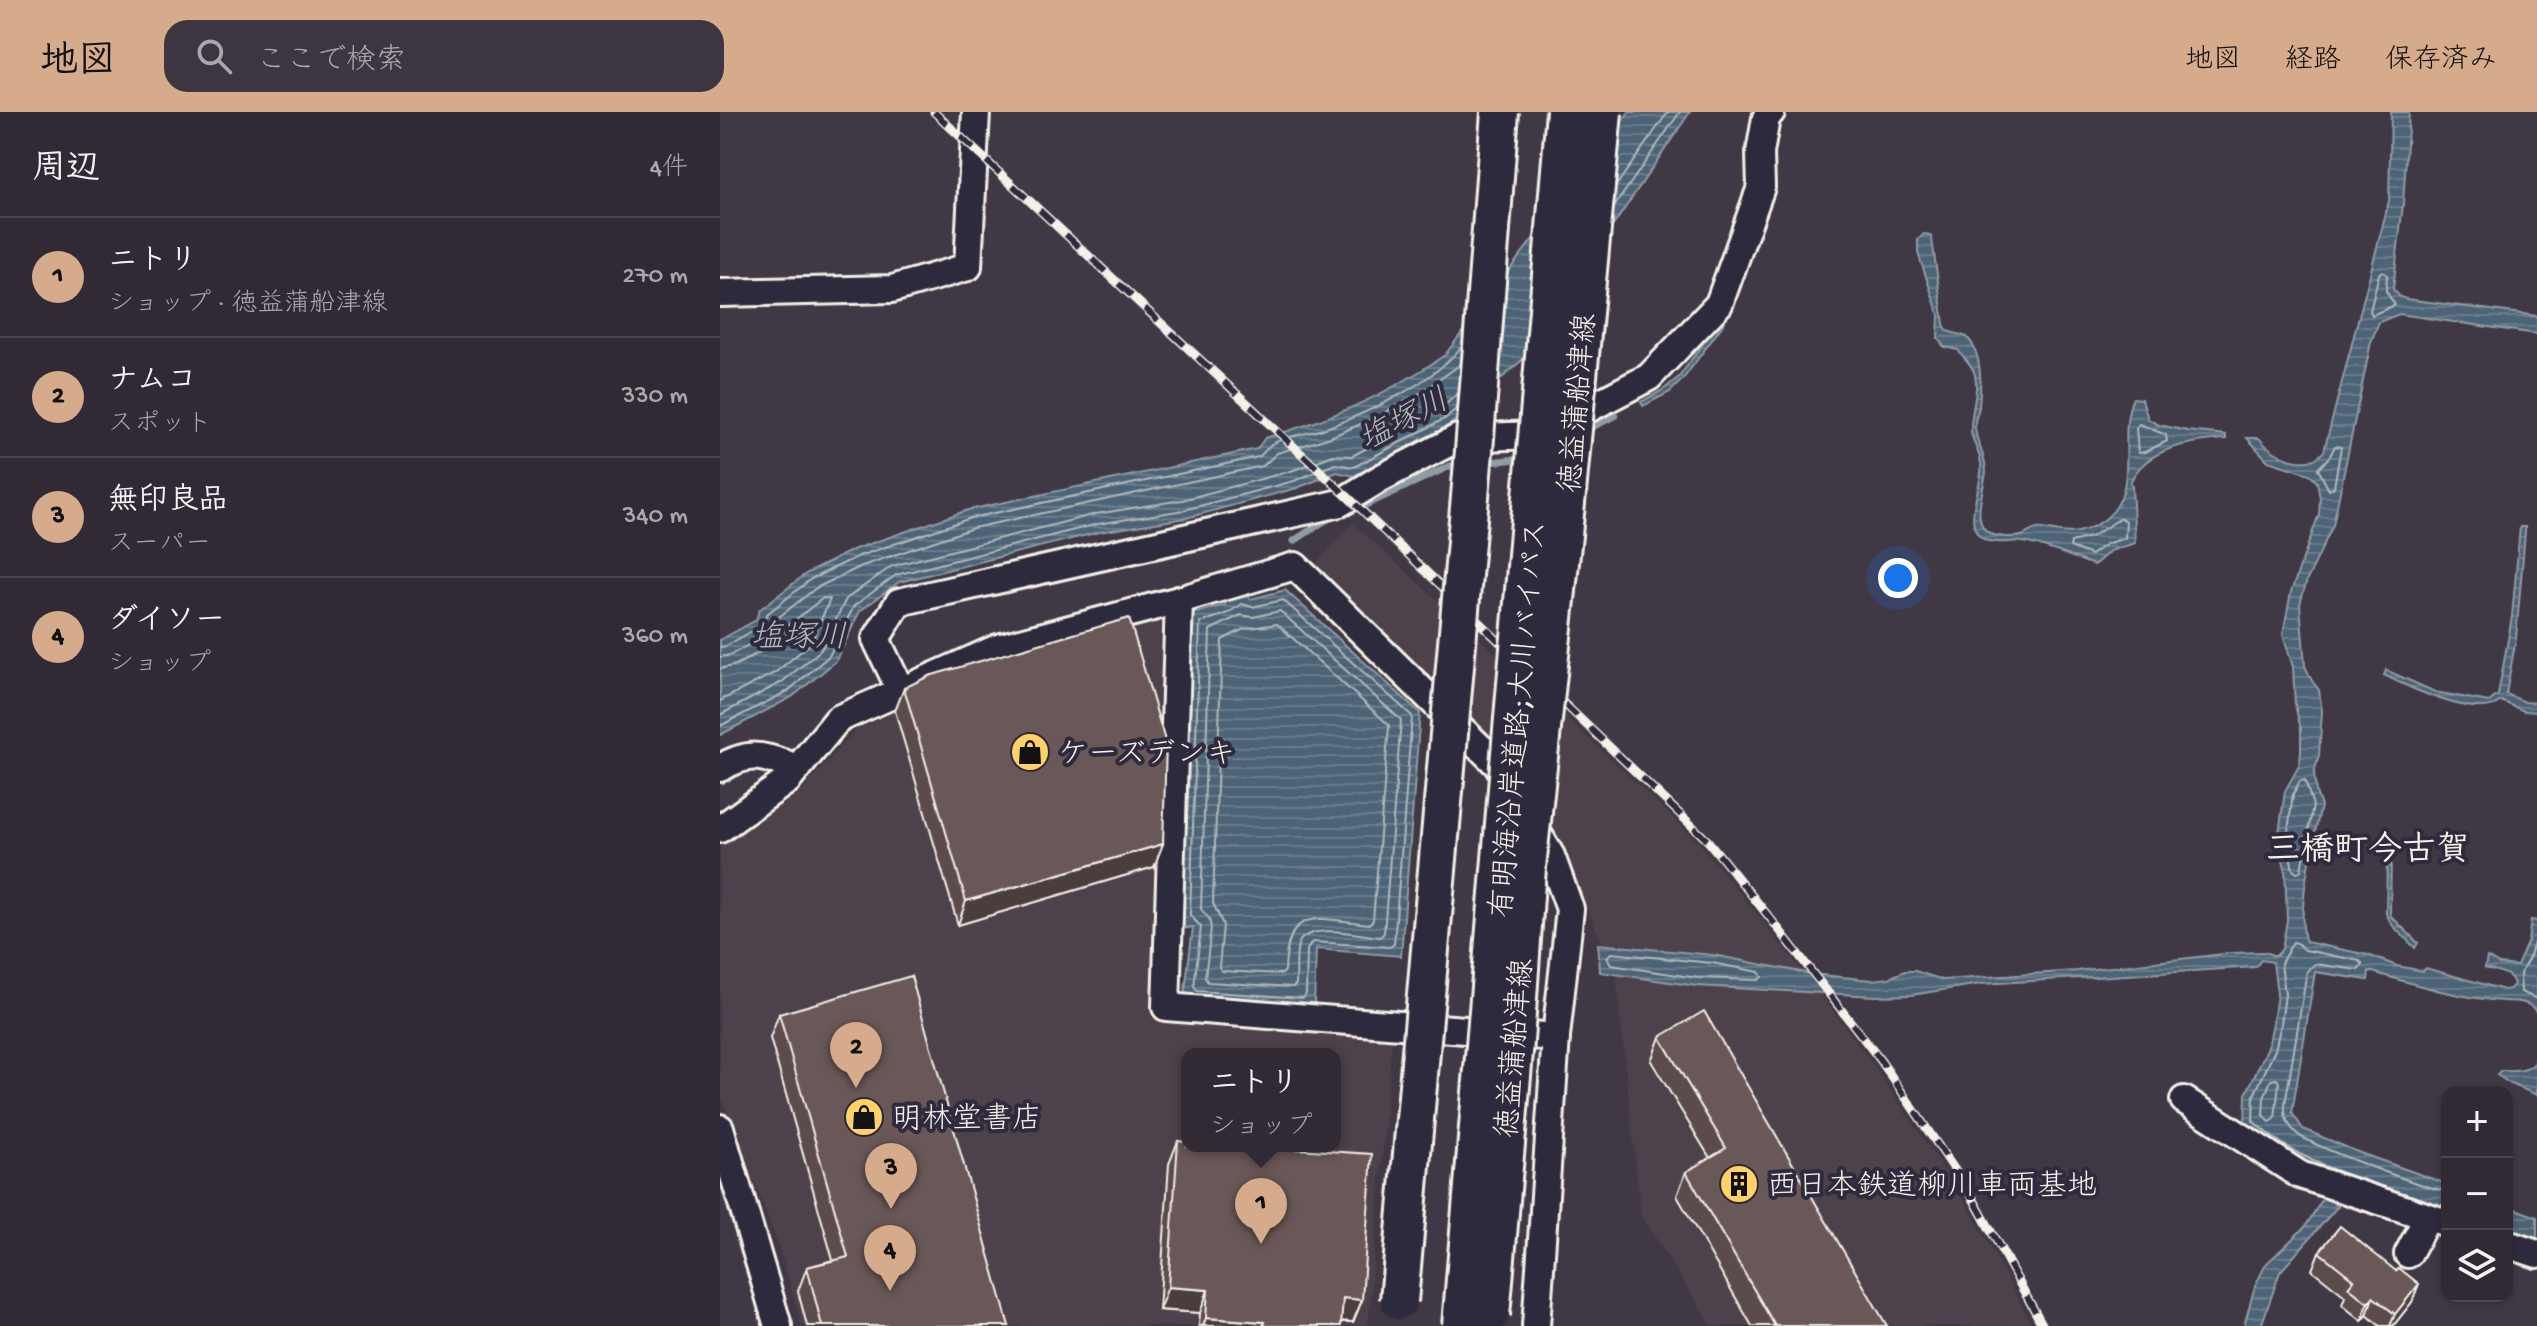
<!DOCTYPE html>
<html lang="ja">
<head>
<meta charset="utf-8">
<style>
  body { margin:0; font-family:"Gochi Hand","Klee One",sans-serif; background:#3d3640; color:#f1f3f6 }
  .controls { position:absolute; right:24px; bottom:24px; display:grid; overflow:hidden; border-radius:16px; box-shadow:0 2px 6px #0004 }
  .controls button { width:72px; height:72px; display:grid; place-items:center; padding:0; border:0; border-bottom:2px solid #4c464f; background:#312a34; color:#f1f3f6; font:40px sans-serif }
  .you { position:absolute; left:1178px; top:466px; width:28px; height:28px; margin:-20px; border:6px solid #fff; border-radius:50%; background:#1a73e8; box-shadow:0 0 0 12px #1a73e833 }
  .badge { display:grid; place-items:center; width:52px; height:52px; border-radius:50%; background:#d6ab8b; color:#111; font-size:26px; font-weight:700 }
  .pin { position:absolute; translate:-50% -66px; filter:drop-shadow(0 2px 4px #0008) }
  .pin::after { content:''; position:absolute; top:42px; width:28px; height:24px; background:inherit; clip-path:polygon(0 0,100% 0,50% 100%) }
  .popup { position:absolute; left:461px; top:936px; width:160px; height:104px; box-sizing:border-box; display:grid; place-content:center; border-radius:16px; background:#312a34; filter:drop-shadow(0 2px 6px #0005); font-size:26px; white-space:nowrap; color:#a8a7ac }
  .popup b { font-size:30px; color:#f1f3f6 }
  .popup::after { content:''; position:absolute; left:50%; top:100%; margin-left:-16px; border:16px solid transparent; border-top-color:#312a34 }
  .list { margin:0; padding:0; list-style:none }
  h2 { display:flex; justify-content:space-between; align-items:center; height:104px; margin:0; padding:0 32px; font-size:34px }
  h2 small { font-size:26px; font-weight:400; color:#a8a7ac }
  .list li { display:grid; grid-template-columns:52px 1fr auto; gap:24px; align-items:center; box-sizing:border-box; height:120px; padding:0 32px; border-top:2px solid #4c464f }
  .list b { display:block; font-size:30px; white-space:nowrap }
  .list p { margin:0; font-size:26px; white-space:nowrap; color:#a8a7ac }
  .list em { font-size:26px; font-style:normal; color:#a8a7ac }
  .icon { flex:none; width:44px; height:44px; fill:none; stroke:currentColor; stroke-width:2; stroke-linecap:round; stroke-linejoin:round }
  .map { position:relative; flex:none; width:1817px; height:1214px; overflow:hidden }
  header { display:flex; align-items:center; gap:48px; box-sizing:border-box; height:112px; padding:0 40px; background:#d6ab8b; color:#111 }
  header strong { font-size:38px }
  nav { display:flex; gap:44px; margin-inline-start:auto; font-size:28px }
  .search { width:560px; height:72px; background:#3d3640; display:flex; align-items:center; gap:20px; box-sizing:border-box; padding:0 28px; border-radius:24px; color:#a8a7ac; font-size:30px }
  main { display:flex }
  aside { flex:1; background:#312a34 }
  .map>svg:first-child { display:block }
</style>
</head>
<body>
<header>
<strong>地図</strong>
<div class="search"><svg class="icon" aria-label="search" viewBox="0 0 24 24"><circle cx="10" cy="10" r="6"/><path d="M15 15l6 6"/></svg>ここで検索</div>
<nav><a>地図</a><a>経路</a><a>保存済み</a></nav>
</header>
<main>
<aside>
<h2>周辺<small>4件</small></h2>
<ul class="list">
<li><span class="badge">1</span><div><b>ニトリ</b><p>ショップ · 徳益蒲船津線</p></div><em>270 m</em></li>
<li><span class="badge">2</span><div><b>ナムコ</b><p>スポット</p></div><em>330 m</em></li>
<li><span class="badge">3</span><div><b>無印良品</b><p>スーパー</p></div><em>340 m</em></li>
<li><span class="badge">4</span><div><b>ダイソー</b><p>ショップ</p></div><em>360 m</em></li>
</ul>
</aside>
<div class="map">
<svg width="1817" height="1214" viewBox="0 0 1817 1214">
  <defs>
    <pattern id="water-rules" width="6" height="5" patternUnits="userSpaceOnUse" patternTransform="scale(2)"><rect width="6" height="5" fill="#4d6477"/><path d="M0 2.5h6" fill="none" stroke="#677b8a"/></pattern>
  </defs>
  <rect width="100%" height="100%" fill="#413845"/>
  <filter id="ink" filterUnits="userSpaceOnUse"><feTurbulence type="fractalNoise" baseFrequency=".0125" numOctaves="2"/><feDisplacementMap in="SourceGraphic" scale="16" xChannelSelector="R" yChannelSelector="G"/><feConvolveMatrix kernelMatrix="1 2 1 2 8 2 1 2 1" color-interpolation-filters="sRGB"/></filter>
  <g filter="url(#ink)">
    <!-- built -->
    <g fill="#4e424b" fill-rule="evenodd">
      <polygon points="633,411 892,648 981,733 1100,881 1154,954 1242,1084 1313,1214 992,1214 921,1103 896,861 807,665 593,455"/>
      <path d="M455,500l-23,406 240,22 -24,286h-566l-23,-80 -59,-152v-246l81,-56 53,-61 166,-78zM467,942h148v92h-148z"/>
    </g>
    <!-- water -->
    <g fill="url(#water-rules)" stroke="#909ca4" stroke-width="2">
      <path d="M909,0h61l-168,248 -71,64 -97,52 -17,-4 -40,16 -111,30 -87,14 -200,50 -39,29 -24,50 -44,36 -72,38v-95l36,-20 3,-10 48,-37 48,-24 113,-39 289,-61 8,-11c69,-20 120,-42 180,-83z"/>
      <path d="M1671,0h18l-6,92 -10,85 7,8 6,2 131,17v18l-138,-20 -20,8 -8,20 -38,183 -26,55 -7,24 5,62 7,15 7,9 3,21 -3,44 -5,18 2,19 5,14c-7,31 -26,108 -15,136l62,13 29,11 26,5 3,-3 78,22 6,-1 4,-5c-3,-12 -18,-13 -29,-16l2,-11 12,7 18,2 11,-25 3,-21 6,1v92c-8,-13 -20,-11 -33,-12 -47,-3 -91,-17 -135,-30l-1,9 -53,-8 -23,141 11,16 57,24 87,31v31l-143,-48 -59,-44 1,-29 22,-47 5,-24 4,-29 -4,-32 -12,-2 -5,7 -275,17 -70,11 -36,1 -178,-10 -97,-14 -2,-28 115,11 98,19 61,6 17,-2 16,-7h10l28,9 134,-9 155,-18 32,-1 12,4 6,-7 5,-29 -2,-52 -7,-28 7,-49 14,-25 2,-13v-24l-6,-24 -2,-38 -10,-33 8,-42 28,-78 1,-16 -3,-16 -8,-8 -41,-13 -21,-23h12c14,18 48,35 65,13l65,-250z"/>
      <polygon points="1041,11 1054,41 1055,65 1017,181 1002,214 963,267 950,280 923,294 921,290 943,278 959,265 995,215 1016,168"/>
      <path d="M1204,122l6,1 2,4 12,85 3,7 20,6c16,17 14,48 12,70 -1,6 -4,11 -4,17 -1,17 11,30 11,47 -1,17 -17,53 5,63 6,3 23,4 30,2 8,-2 12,-9 22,-7 24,5 36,7 58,-7 43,-28 14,-86 32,-124l9,1 6,20 11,6 29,6 38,4v4c-35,2 -81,9 -96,44l2,3 3,57 -25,8 -16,14c-23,-8 -47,-19 -71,-23 -11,-2 -26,3 -37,-2 -25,-11 -6,-49 -5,-68 2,-17 -8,-26 -10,-41 -1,-19 8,-36 4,-56 -2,-10 -11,-17 -17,-25l-14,-3 -6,-9 1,-23 -21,-62v-13z"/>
      <path d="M1800,415h5v5l-9,106 -10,56 19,8 12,1v9l-13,-1 -23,-10c-24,20 -93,-14 -117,-26l2,-5 49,22 54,10 9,-7 14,-78z"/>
      <polygon points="565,478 700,601 681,844 596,837 594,894 464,887 473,815 462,817 472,502 505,493 506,487 510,485 511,488 526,482 531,487"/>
      <polygon points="1667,745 1671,745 1670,803 1698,831 1695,836 1673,814 1666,802"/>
      <path d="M1817,936v47l-26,-11 -14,-9 4,-4c14,0 23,2 34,-8z"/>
      <polygon points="1604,1085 1618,1094 1560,1160 1541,1214 1524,1214 1535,1174 1546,1152 1585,1115"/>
      <polygon points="1787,1094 1817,1105 1817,1133 1787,1123"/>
    </g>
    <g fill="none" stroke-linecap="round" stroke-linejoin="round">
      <!-- shore -->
      <g stroke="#b1b9bb" stroke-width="2">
        <polyline points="896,74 948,0"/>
        <polyline points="894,95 960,0"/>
        <polygon points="1662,159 1667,163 1666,179 1675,193 1652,203 1650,199 1659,162"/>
        <polygon points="1419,312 1446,323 1447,329 1425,340 1418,341 1416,316"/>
        <polygon points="1615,334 1621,335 1614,375 1609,378 1598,357 1610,344"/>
        <polygon points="1401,406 1406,409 1405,426 1386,432 1371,443 1350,435 1351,430 1371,425"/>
        <polygon points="563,488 692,604 674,832 670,835 592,830 587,838 586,882 583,886 477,879 474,875 481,815 470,803 480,511 508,501 522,492 532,495"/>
        <path d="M560,499l121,109 -17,213 -4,4c-19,-2 -75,-16 -82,8 -3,12 -1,27 -2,39l-3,3 -85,-5 -3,-4 6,-50 -2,-9 -8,-10 9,-279 31,-15 12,2z"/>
        <path d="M557,512l112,101 -16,195 -4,4c-52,-5 -82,-20 -84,47l-3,3 -60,-3 -3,-4 4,-42 -10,-22 9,-263 22,-11z"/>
        <path d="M0,535l6,-1 35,-20 6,-12 44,-35 48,-23 112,-38 288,-61c5,-4 8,-10 13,-13 15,-9 37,-10 54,-16 44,-16 107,-45 136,-82"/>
        <polyline points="0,545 11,543 45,523 55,508 96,476 142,454 253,416 543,354 557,341 608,326 655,306 702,280 741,252"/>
        <polyline points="0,557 16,553 51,534 66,515 103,486 110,487 91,531 56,560 0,589"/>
        <polyline points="0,603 62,570 101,538 126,487 172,454 376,402 462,388 571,359 613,343 632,344 721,297 738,281"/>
        <polyline points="0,614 68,579 109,544 134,494 176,463 378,412 464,398 574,369 615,352 634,355 726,306 737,296"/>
        <polygon points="1585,668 1593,694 1581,758 1577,761 1573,758 1567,727 1573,682 1580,669"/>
        <polyline points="1817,821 1810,844 1800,862 1801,880 1817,887"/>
        <polygon points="891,841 992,851 1039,860 1042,865 1038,868 978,866 891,853 887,845"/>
        <polygon points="1557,967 1559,971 1555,1007 1550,1010 1543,1003 1544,986 1551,968"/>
        <path d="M1727,1079c-20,-2 -139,-46 -151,-58 -9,-8 -12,-17 -11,-28l22,-134 8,-7 43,6 5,-5 -3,-4 -55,-11 -8,-7 -4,-1 -12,21 4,31 -4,30 -6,26 -21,45 -1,26c50,48 129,64 194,86"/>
      </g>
      <!-- stream -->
      <g stroke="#909ca4" stroke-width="7">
        <polyline points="863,319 895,304"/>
        <polyline points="762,351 805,346"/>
        <polyline points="574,429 601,411 618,402 628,401 730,354 741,353"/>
      </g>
      <defs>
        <g id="street">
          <polyline points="0,181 172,177 248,155 256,0"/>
          <polyline points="459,488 446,895 836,925"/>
          <polyline points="181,579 156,527 179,490 620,391 661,366 738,326 818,323 929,265 999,192 1041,75 1040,41 1046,6 1051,0"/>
          <path d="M0,656c33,-19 43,-11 78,0"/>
          <polyline points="810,708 831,744 850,797 836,925 816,1214"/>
          <polyline points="0,717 68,668 118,607 136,599 278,536 459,488 575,454 777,652 790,674"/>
          <polyline points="1464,988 1580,1063 1727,1111"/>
          <polyline points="0,1016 58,1214"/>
          <polyline points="1787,1132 1817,1142"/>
          <polyline points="1688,1142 1708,1105"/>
        </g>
      </defs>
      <!-- street casing -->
      <use href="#street" stroke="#f4f1e8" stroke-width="32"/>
      <!-- street -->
      <use href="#street" stroke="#2f2a3d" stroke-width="26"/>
      <defs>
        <polyline id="rail" points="214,0 629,386 988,729 1054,811 1161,949 1249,1079 1323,1214"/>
      </defs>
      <!-- rail casing -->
      <use href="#rail" stroke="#f4f1e8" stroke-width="9"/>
      <!-- rail -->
      <use href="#rail" stroke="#2f2a3d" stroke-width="6" stroke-dasharray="18" stroke-linecap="butt"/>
      <defs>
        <g id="secondary-bridge">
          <polyline points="679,1189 754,339 780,0"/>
          <polyline points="771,1203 795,929 807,755 843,423 883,0"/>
        </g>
        <polyline id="highway-bridge" points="745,1214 849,0"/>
      </defs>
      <!-- secondary-bridge casing -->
      <use href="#secondary-bridge" stroke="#f4f1e8" stroke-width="42" stroke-linecap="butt"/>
      <!-- highway-bridge casing -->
      <use href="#highway-bridge" stroke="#f4f1e8" stroke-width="50" stroke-linecap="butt"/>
      <!-- secondary-bridge -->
      <use href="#secondary-bridge" stroke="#2f2a3d" stroke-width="36"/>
      <!-- highway-bridge -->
      <use href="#highway-bridge" stroke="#2f2a3d" stroke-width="44"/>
    </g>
    <!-- wall -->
    <g fill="#5c4c4d" stroke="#f4f1e8" stroke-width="2">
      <polygon points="184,576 434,755 238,813 175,599"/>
      <polygon points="59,902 289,1214 87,1214 78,1179 87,1155 113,1148 50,926"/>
      <polygon points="940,925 1167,1214 1032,1214 957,1084 966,1060 990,1046 931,949"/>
      <polygon points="458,1029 642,1188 633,1210 621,1210 621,1214 479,1214 480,1201 439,1198 449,1052"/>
      <polygon points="1599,1140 1676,1159 1692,1190 1673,1214 1660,1214 1647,1203 1642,1209 1622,1193 1625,1184 1592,1158"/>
    </g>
    <!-- shaded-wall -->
    <g fill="#4b3e3e" stroke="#f4f1e8" stroke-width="2">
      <polygon points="443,732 434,755 238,813 246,789"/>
      <polygon points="1699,1172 1692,1190 1673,1214 1670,1214 1675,1202"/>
      <polygon points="448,1175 488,1178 480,1201 439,1198"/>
      <polygon points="1653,1185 1647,1203 1642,1209 1648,1191"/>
      <polygon points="623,1186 642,1188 633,1210 614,1209"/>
      <polygon points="486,1206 545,1210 543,1214 483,1214"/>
    </g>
    <!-- building -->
    <g fill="#6b5859" stroke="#f4f1e8" stroke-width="2">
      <polygon points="409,506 446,632 443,732 246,789 184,576 209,564"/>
      <polygon points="191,864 289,1214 102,1214 87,1155 128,1145 59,902"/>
      <polygon points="984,899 1167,1214 1055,1214 966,1060 1006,1036 940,925"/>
      <polygon points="458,1029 467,1030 467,1034 528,1034 652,1042 642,1188 623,1186 621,1214 544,1214 545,1210 486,1206 488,1178 448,1175"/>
      <polygon points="1620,1114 1676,1159 1679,1156 1699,1172 1675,1202 1653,1185 1648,1191 1628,1175 1634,1168 1599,1140"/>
    </g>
  </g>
  <!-- icons -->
  <defs>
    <symbol id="shop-disc" viewBox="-11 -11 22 22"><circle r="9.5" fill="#ffd166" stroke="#2f2a3d"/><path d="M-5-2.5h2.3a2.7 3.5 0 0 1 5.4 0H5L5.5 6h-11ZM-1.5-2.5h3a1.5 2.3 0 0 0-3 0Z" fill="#111"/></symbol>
    <symbol id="building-disc" viewBox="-11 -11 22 22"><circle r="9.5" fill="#ffd166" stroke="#2f2a3d"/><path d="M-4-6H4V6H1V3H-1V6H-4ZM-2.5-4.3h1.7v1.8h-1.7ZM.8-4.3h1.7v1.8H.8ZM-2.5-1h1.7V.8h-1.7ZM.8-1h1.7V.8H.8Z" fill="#111"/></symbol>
  </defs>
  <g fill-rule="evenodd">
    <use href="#shop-disc" x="288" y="618" width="44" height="44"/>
    <use href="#shop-disc" x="122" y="983" width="44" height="44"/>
    <use href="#building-disc" x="997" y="1050" width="44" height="44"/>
  </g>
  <g text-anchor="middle" stroke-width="8" stroke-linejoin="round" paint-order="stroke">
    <!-- street labels -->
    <g font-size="30" fill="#f4f1e8" stroke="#2f2a3d">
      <text transform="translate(856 291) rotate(-85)" y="10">徳益蒲船津線</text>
      <text transform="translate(797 607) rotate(-85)" y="10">有明海沿岸道路;大川バイパス</text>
      <text transform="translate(793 936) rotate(-85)" y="10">徳益蒲船津線</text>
    </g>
    <!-- poi labels -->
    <g font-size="30" fill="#f4f1e8" stroke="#2f2a3d" text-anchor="start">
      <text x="338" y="650">ケーズデンキ</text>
      <text x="172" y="1015">明林堂書店</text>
      <text x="1047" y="1082">西日本鉄道柳川車両基地</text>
    </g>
    <!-- water labels -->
    <g font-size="32" font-style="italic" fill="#b1b9bb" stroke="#2f2a3d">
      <text transform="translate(683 306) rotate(-28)" y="11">塩塚川</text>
      <text x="79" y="534">塩塚川</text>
    </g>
    <!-- quarter labels -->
    <g font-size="34" font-weight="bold" fill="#f4f1e8" stroke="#2f2a3d">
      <text x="1648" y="747">三橋町今古賀</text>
    </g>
  </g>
</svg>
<div class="controls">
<button>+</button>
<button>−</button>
<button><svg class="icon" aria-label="layers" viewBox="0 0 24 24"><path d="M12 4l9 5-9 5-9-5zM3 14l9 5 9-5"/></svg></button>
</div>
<div class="you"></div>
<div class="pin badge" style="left:541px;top:1132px">1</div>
<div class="popup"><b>ニトリ</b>ショップ</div>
<div class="pin badge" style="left:136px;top:976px">2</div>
<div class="pin badge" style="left:171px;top:1097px">3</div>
<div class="pin badge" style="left:170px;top:1179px">4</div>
</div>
</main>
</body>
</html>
